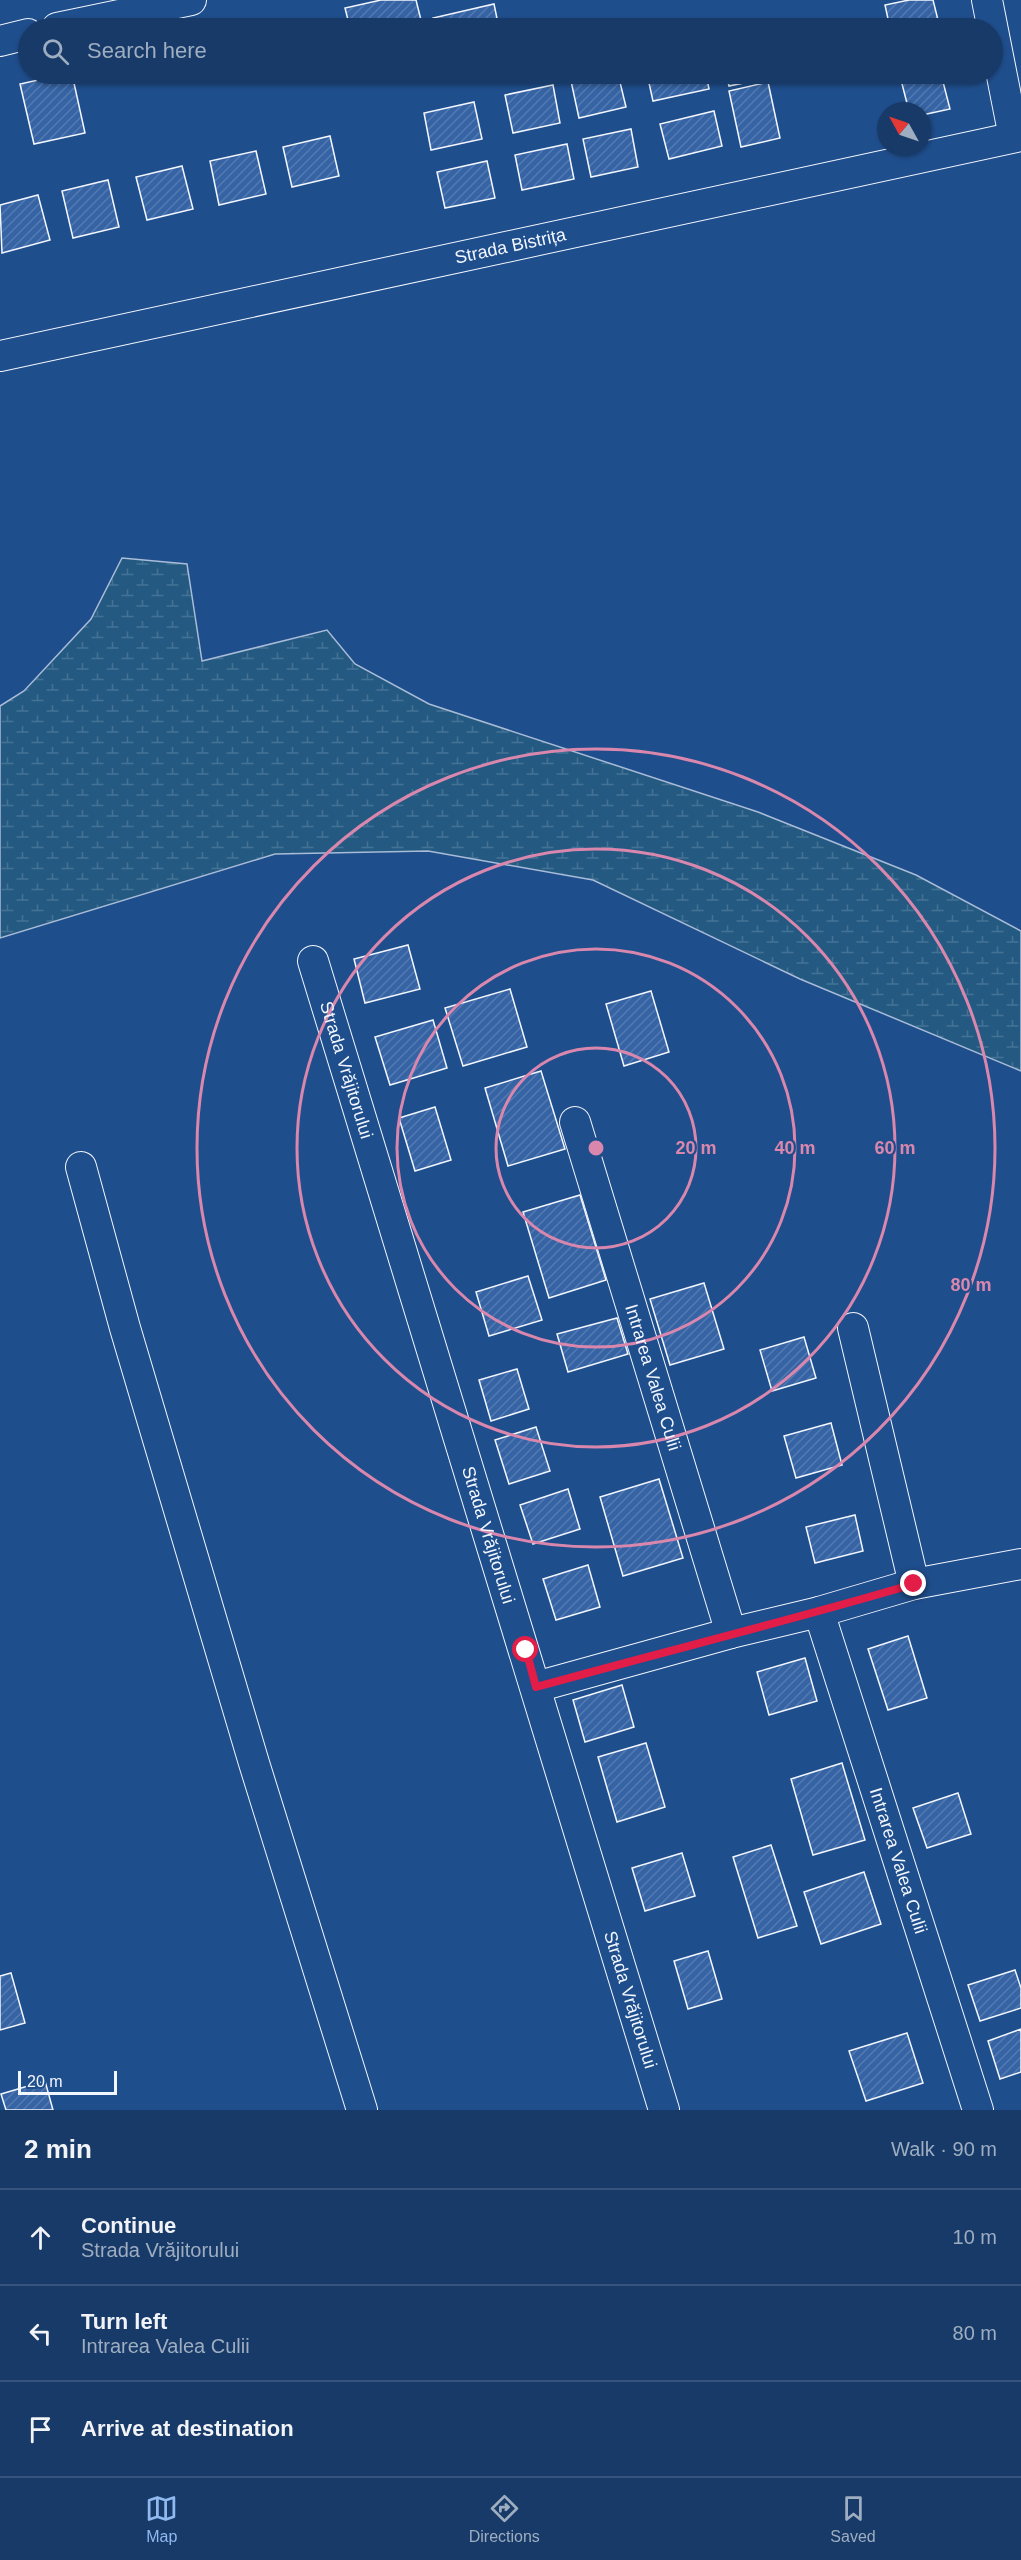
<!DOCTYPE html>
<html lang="en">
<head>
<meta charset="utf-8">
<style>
  body { margin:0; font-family:Helvetica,sans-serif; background:#20416f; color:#f1f3f6 }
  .compass { position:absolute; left:877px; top:102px; width:54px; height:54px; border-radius:50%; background:#173a69; box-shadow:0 2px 4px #0004; rotate:310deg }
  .scale { position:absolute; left:18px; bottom:15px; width:99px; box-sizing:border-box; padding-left:6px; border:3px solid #f2f6ff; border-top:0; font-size:16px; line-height:21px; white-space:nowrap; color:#f2f6ff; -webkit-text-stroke:4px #1f4e8c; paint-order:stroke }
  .stop { position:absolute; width:18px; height:18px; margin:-14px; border:4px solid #e11d48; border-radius:50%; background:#fff }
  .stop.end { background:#e11d48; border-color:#fff; box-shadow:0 2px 6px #0008 }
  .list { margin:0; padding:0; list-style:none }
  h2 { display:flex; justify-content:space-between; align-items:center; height:78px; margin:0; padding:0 24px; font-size:26px }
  h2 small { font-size:20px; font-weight:400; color:#9eadc0 }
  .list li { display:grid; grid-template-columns:39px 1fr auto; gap:18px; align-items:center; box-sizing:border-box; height:96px; padding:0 24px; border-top:2px solid #36547d }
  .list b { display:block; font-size:22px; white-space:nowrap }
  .list p { margin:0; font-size:20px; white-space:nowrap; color:#9eadc0 }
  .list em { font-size:20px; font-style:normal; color:#9eadc0 }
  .icon { flex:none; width:33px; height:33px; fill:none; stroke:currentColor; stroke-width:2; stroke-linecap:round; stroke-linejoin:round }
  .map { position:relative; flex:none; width:1021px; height:2110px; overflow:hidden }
  .search { position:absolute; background:#173a69; box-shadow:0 2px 4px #0004; left:18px; right:18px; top:18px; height:66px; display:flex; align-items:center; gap:15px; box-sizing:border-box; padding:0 21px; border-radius:33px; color:#9eadc0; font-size:22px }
  .sheet { height:366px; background:#173a69 }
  nav { display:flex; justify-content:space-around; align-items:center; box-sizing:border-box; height:84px; border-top:2px solid #36547d; background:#173a69; font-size:16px; color:#9eadc0 }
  nav a { display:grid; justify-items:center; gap:3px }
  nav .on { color:#90b9f0 }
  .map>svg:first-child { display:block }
</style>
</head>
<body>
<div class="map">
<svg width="1021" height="2110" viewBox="0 0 1021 2110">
  <defs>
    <pattern id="wetland-marsh" width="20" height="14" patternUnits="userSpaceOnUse" patternTransform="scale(1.5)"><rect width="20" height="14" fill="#245a82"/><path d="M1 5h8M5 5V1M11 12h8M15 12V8" fill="none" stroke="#447295"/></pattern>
    <pattern id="building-hatch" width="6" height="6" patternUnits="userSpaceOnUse" patternTransform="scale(1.5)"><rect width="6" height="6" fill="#3563a3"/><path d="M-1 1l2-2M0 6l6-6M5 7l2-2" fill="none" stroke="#537ab1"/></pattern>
  </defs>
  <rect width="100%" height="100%" fill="#1f4e8c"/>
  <!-- wetland -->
  <polygon fill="url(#wetland-marsh)" stroke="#a8bbd7" stroke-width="1.5" points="122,558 187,564 202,661 327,630 355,664 429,704 758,812 916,875 1021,931 1021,1071 800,979 593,880 428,851 275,854 0,938 0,706 24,691 91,619"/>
  <!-- building -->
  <g fill="url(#building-hatch)" stroke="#f2f6ff" stroke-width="1.5">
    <polygon points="381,0 416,0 423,28 350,28 345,8"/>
    <polygon points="909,0 933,0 940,28 890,28 885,5"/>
    <polygon points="494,4 499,28 436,28 433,18"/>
    <polygon points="65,74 72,74 85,133 34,144 20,84"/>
    <polygon points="606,74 618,74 626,107 579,118 571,81"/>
    <polygon points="647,74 706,74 709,89 653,101"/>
    <polygon points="726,74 758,74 759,80 729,86"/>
    <polygon points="927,74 941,74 950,109 922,115 922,111 909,111 901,80"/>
    <polygon points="768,82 780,138 741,147 729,91"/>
    <polygon points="553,85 560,123 513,133 505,95"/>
    <polygon points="474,102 482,139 431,150 424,113"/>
    <polygon points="714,111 722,146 669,159 660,124"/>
    <polygon points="631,129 638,167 591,177 583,139"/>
    <polygon points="330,136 339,176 292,187 283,147"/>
    <polygon points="567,144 574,179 522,190 515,155"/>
    <polygon points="256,151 266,194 219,205 210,161"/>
    <polygon points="487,161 495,198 445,208 437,172"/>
    <polygon points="182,166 193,209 147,220 136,177"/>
    <polygon points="108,180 119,227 73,238 62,191"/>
    <polygon points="38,195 50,240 2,253 0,205"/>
    <polygon points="408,945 420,989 365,1003 354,959"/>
    <polygon points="510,989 527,1047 463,1066 445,1008"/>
    <polygon points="651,991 669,1052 624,1066 606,1004"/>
    <polygon points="433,1020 447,1068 390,1085 375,1037"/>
    <polygon points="541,1071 565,1149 508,1166 485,1088"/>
    <polygon points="435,1107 451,1160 415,1171 399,1118"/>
    <polygon points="580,1195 606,1280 549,1298 523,1212"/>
    <polygon points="528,1276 542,1320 489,1336 476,1292"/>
    <polygon points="704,1283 724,1349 670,1365 650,1299"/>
    <polygon points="617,1318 628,1354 568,1372 557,1334"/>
    <polygon points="804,1337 816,1378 772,1391 760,1350"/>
    <polygon points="517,1369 529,1409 491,1421 479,1380"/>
    <polygon points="831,1423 842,1465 796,1478 784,1436"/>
    <polygon points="536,1427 550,1471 509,1484 495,1440"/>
    <polygon points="659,1479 683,1558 623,1576 600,1497"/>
    <polygon points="568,1489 580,1529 533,1544 520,1505"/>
    <polygon points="855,1515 863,1551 815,1563 806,1527"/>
    <polygon points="588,1565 600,1607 556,1620 543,1579"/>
    <polygon points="908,1636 927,1698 888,1710 868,1649"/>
    <polygon points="805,1658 817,1701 769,1715 757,1672"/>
    <polygon points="622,1685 634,1727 585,1742 573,1700"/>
    <polygon points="646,1743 665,1807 617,1822 598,1757"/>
    <polygon points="842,1763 865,1840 813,1855 791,1779"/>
    <polygon points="958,1793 971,1834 927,1848 913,1808"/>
    <polygon points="771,1845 797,1926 758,1938 733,1857"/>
    <polygon points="682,1853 695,1896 645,1911 632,1868"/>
    <polygon points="864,1872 881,1924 821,1944 804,1892"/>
    <polygon points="708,1951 722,1999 688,2009 674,1961"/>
    <polygon points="1015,1970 1021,1988 1021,2008 980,2021 968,1985"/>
    <polygon points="11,1973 25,2023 0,2030 0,1976"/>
    <polygon points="1021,2029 1021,2072 1000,2079 988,2041"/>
    <polygon points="907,2033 923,2083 866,2101 849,2051"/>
    <polygon points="45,2081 53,2110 6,2110 1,2094"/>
  </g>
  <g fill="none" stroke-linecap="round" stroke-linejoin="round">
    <defs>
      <g id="street">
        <polyline points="987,0 1014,137"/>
        <polyline points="57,28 191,0"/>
        <polyline points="0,41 28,34"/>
        <path id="s1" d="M0,356l1021,-220"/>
        <path id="s2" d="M313,961l351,1149"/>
        <path id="s3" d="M575,1122l156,511"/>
        <polyline points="81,1167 125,1328 254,1763 362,2110"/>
        <polyline points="853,1328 914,1584"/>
        <path id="s4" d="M819,1612l159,498"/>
        <polyline points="536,1687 731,1633 819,1612 914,1584 1021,1564"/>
      </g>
    </defs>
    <!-- street casing -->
    <use href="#street" stroke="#f2f6ff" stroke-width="32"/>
    <!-- street -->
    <use href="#street" stroke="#1f4e8c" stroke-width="30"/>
  </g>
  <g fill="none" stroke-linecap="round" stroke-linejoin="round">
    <!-- route -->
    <path stroke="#e11d48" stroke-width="8" d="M526,1650l10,37c126,-35 253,-66 378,-103"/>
  </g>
  <!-- distance rings -->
  <g fill="none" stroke="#da87ad" stroke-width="3">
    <circle cx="596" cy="1148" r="100"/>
    <circle cx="596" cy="1148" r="199"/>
    <circle cx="596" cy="1148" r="299"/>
    <circle cx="596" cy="1148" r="399"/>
  </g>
  <g text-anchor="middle" stroke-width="4.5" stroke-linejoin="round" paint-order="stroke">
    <!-- street labels -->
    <g font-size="18" fill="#f2f6ff" stroke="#1f4e8c">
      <text dy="6" stroke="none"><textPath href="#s1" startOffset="522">Strada Bistrița</textPath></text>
      <text dy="6" stroke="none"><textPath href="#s2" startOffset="114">Strada Vrăjitorului</textPath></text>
      <text dy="6" stroke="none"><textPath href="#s3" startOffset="267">Intrarea Valea Culii</textPath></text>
      <text dy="6" stroke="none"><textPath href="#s2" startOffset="600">Strada Vrăjitorului</textPath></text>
      <text dy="6" stroke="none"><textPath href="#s4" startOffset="261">Intrarea Valea Culii</textPath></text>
      <text dy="6" stroke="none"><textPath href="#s2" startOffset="1086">Strada Vrăjitorului</textPath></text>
    </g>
  </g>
  <circle cx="596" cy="1148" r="9" fill="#da87ad" stroke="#1f4e8c" stroke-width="3"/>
  <g font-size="18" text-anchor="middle" font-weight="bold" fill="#da87ad" stroke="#1f4e8c" stroke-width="4.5" stroke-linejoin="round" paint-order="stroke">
    <text x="696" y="1154">20 m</text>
    <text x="795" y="1154">40 m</text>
    <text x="895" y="1154">60 m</text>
    <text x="971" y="1291">80 m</text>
  </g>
</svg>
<svg class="compass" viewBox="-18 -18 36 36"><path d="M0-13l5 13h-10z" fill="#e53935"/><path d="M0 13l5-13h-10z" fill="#9eadc0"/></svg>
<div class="scale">20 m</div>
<div class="stop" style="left:526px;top:1650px"></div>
<div class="stop end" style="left:914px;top:1584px"></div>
<div class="search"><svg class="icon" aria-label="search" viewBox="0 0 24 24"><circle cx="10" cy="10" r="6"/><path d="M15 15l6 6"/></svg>Search here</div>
</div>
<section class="sheet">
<h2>2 min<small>Walk · 90 m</small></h2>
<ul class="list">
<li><svg class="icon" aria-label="ahead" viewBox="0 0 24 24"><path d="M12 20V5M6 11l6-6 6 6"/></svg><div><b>Continue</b><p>Strada Vrăjitorului</p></div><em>10 m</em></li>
<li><svg class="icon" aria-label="left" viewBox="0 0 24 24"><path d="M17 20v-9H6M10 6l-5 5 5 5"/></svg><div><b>Turn left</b><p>Intrarea Valea Culii</p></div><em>80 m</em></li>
<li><svg class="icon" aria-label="arrive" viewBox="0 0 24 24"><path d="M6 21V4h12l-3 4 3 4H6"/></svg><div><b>Arrive at destination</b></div></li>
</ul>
</section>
<nav>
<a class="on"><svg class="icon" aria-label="map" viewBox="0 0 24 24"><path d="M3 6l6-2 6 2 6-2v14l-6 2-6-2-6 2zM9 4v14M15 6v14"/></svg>Map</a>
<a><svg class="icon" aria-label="directions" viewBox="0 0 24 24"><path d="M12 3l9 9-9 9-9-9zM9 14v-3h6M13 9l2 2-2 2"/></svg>Directions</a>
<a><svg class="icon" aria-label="saved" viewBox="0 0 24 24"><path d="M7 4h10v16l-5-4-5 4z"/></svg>Saved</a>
</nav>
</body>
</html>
